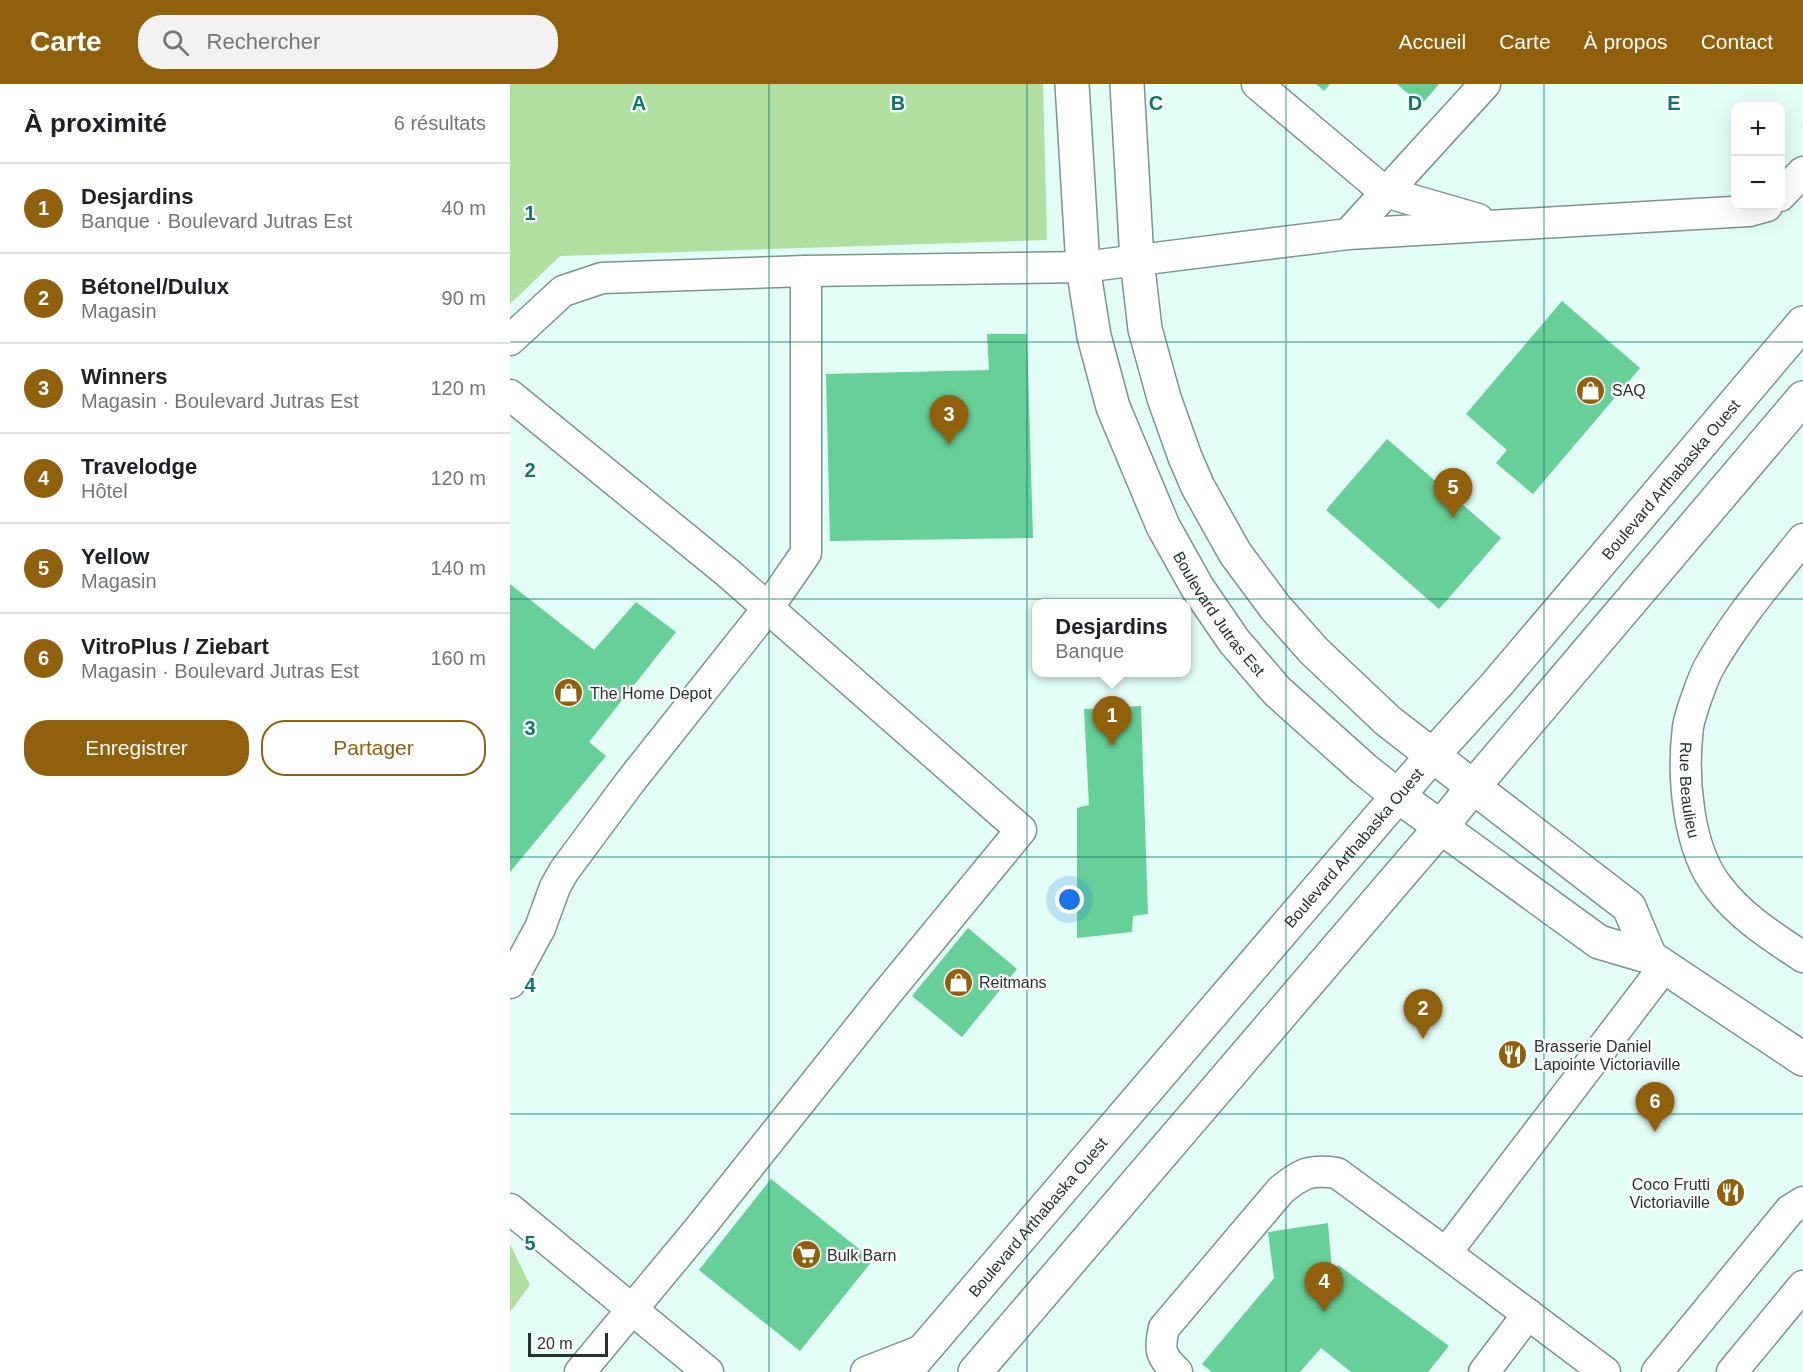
<!DOCTYPE html>
<html lang="fr">
<head>
<meta charset="utf-8">
<style>
  body { margin:0; font-family:Arial,sans-serif; background:#f2f2f2; color:#202124 }
  .controls { position:absolute; right:18px; top:18px; display:grid; overflow:hidden; border-radius:12px; box-shadow:0 6px 24px #0002 }
  .controls button { width:54px; height:54px; display:grid; place-items:center; padding:0; border:0; border-bottom:2px solid #e0e0e0; background:#fff; color:#202124; font:30px sans-serif }
  .scale { position:absolute; left:18px; bottom:15px; width:80px; box-sizing:border-box; padding-left:6px; border:3px solid #273230; border-top:0; font-size:16px; line-height:21px; white-space:nowrap; color:#273230; -webkit-text-stroke:4px #fff; paint-order:stroke }
  .you { position:absolute; left:560px; top:816px; width:21px; height:21px; margin:-15px; border:4px solid #fff; border-radius:50%; background:#1a73e8; box-shadow:0 0 0 9px #1a73e833 }
  .badge { display:grid; place-items:center; width:39px; height:39px; border-radius:50%; background:#90600c; color:#fff; font-size:20px; font-weight:700 }
  .pin { position:absolute; translate:-50% -50px; filter:drop-shadow(0 2px 3px #0008) }
  .pin::after { content:''; position:absolute; top:32px; width:21px; height:18px; background:inherit; clip-path:polygon(0 0,100% 0,50% 100%) }
  .popup { position:absolute; left:522px; top:515px; width:159px; height:78px; box-sizing:border-box; display:grid; place-content:center; border-radius:12px; background:#fff; filter:drop-shadow(0 2px 4px #0005); font-size:20px; white-space:nowrap; color:#757577 }
  .popup b { font-size:22px; color:#202124 }
  .popup::after { content:''; position:absolute; left:50%; top:100%; margin-left:-12px; border:12px solid transparent; border-top-color:#fff }
  .list { margin:0; padding:0; list-style:none }
  h2 { display:flex; justify-content:space-between; align-items:center; height:78px; margin:0; padding:0 24px; font-size:26px }
  h2 small { font-size:20px; font-weight:400; color:#757577 }
  .list li { display:grid; grid-template-columns:39px 1fr auto; gap:18px; align-items:center; box-sizing:border-box; height:90px; padding:0 24px; border-top:2px solid #e0e0e0 }
  .list b { display:block; font-size:22px; white-space:nowrap }
  .list p { margin:0; font-size:20px; white-space:nowrap; color:#757577 }
  .list em { font-size:20px; font-style:normal; color:#757577 }
  .actions { display:flex; gap:12px; padding:18px 24px }
  .actions a { flex:1; padding:14px 0; border:2px solid #90600c; border-radius:24px; text-align:center; font-size:21px; color:#90600c }
  .actions .main { background:#90600c; color:#fff }
  .icon { flex:none; width:33px; height:33px; fill:none; stroke:currentColor; stroke-width:2; stroke-linecap:round; stroke-linejoin:round }
  .map { position:relative; flex:none; width:1293px; height:1288px; overflow:hidden }
  header { display:flex; align-items:center; gap:36px; box-sizing:border-box; height:84px; padding:0 30px; background:#90600c; color:#fff }
  header strong { font-size:28px }
  nav { display:flex; gap:33px; margin-inline-start:auto; font-size:21px }
  .search { width:420px; height:54px; background:#f2f2f2; display:flex; align-items:center; gap:15px; box-sizing:border-box; padding:0 21px; border-radius:24px; color:#757577; font-size:22px }
  main { display:flex }
  aside { flex:1; background:#fff }
  .map>svg:first-child { display:block }
</style>
</head>
<body>
<header>
<strong>Carte</strong>
<div class="search"><svg class="icon" aria-label="search" viewBox="0 0 24 24"><circle cx="10" cy="10" r="6"/><path d="M15 15l6 6"/></svg>Rechercher</div>
<nav><a>Accueil</a><a>Carte</a><a>À propos</a><a>Contact</a></nav>
</header>
<main>
<aside>
<h2>À proximité<small>6 résultats</small></h2>
<ul class="list">
<li><span class="badge">1</span><div><b>Desjardins</b><p>Banque · Boulevard Jutras Est</p></div><em>40 m</em></li>
<li><span class="badge">2</span><div><b>Bétonel/Dulux</b><p>Magasin</p></div><em>90 m</em></li>
<li><span class="badge">3</span><div><b>Winners</b><p>Magasin · Boulevard Jutras Est</p></div><em>120 m</em></li>
<li><span class="badge">4</span><div><b>Travelodge</b><p>Hôtel</p></div><em>120 m</em></li>
<li><span class="badge">5</span><div><b>Yellow</b><p>Magasin</p></div><em>140 m</em></li>
<li><span class="badge">6</span><div><b>VitroPlus / Ziebart</b><p>Magasin · Boulevard Jutras Est</p></div><em>160 m</em></li>
</ul>
<div class="actions"><a class="main">Enregistrer</a><a>Partager</a></div>
</aside>
<div class="map">
<svg width="1293" height="1288" viewBox="0 0 1293 1288">
  <rect width="100%" height="100%" fill="#e2fef7"/>
  <!-- green -->
  <g fill="#b1dfa0">
    <polygon points="0,0 533,0 537,156 50,172 0,220"/>
    <polygon points="0,1160 20,1201 0,1228"/>
  </g>
  <!-- building -->
  <g fill="#67cf98">
    <polygon points="806,0 820,0 814,7"/>
    <polygon points="887,0 929,0 911,21"/>
    <polygon points="1052,217 1130,284 1023,410 986,379 997,366 956,330"/>
    <polygon points="477,250 517,250 523,454 320,457 316,290 479,286"/>
    <polygon points="877,355 991,454 929,525 816,426"/>
    <polygon points="0,500 84,566 126,518 166,548 79,658 96,672 0,788"/>
    <polygon points="631,622 638,830 623,832 622,848 567,854 567,724 579,721 574,625"/>
    <polygon points="458,844 507,885 452,953 402,912"/>
    <polygon points="261,1095 363,1176 290,1267 189,1186"/>
    <polygon points="818,1139 822,1188 828,1181 939,1262 918,1288 841,1288 811,1264 790,1288 702,1288 692,1280 764,1194 758,1148"/>
  </g>
  <g fill="none" stroke-linecap="round" stroke-linejoin="round">
    <defs>
      <g id="minor">
        <polyline points="747,0 875,108 968,135"/>
        <polyline points="1270,112 1293,88"/>
        <polyline points="838,150 975,0"/>
        <polyline points="0,256 53,207 92,194 296,187 573,183 838,150 1239,127 1257,122"/>
        <polyline points="0,311 218,489 511,746 373,914 188,1146 70,1288"/>
        <path id="s1" d="M1293,455c-33,41 -68,82 -94,128 -6,11 -19,47 -21,60 -6,48 -1,122 31,161 22,29 54,49 84,69"/>
        <polyline points="0,899 30,844 45,803 54,787 120,698 258,524 296,469 296,187"/>
        <polyline points="0,1125 198,1288"/>
        <polyline points="356,1288 415,1265"/>
        <path d="M667,1288c-17,-16 -18,-22 -13,-44l117,-138c21,-17 29,-21 56,-17l109,80"/>
        <polyline points="974,1288 1018,1230"/>
        <polyline points="1095,1288 936,1169 1154,883"/>
        <polyline points="1147,1288 1280,1126 1293,1118"/>
        <polyline points="1222,1288 1293,1202"/>
      </g>
      <g id="major">
        <path id="s2" d="M562,0l11,183 11,69 19,71 50,119 34,61 37,54 43,50 87,78 34,27 201,146 51,15 153,102"/>
        <polyline points="617,0 627,176 635,245 654,314 675,373 688,403 725,469 765,523 804,567 878,637 1119,823 1140,873"/>
        <path id="s3" d="M395,1288l527,-616 65,-72 306,-361"/>
        <polyline points="465,1288 931,743 963,703 1293,314"/>
      </g>
    </defs>
    <!-- minor casing -->
    <use href="#minor" stroke="#7b948e" stroke-width="33"/>
    <!-- major casing -->
    <use href="#major" stroke="#7b948e" stroke-width="36"/>
    <!-- minor -->
    <use href="#minor" stroke="#fff" stroke-width="30"/>
    <!-- major -->
    <use href="#major" stroke="#fff" stroke-width="33"/>
  </g>
  <!-- grid -->
  <path fill="none" stroke="#0f766e" stroke-width="1.5" stroke-opacity="0.55" d="M259,0v1288M517,0v1288M776,0v1288M1034,0v1288M0,258h1293M0,515h1293M0,773h1293M0,1030h1293"/>
  <!-- icons -->
  <defs>
    <symbol id="shop-disc" viewBox="-11 -11 22 22"><circle r="9.5" fill="#90600c" stroke="#fff"/><path d="M-5-2.5h2.3a2.7 3.5 0 0 1 5.4 0H5L5.5 6h-11ZM-1.5-2.5h3a1.5 2.3 0 0 0-3 0Z" fill="#fff"/></symbol>
    <symbol id="restaurant-disc" viewBox="-11 -11 22 22"><circle r="9.5" fill="#90600c" stroke="#fff"/><path d="M-5-6h1v4h1v-4h1v4h1v-4h1v5L-1.5 .5V6h-2V.5L-5-1ZM5-6V6H3V1.5H1.5Q1.5-4 5-6Z" fill="#fff"/></symbol>
    <symbol id="supermarket-disc" viewBox="-11 -11 22 22"><circle r="9.5" fill="#90600c" stroke="#fff"/><path d="M-6-5.5h2.5l.6 2H6L4.5 2H-2.5L-4.4-4H-6ZM-1.5 3.2a1.3 1.3 0 1 0 .1 0ZM3 3.2a1.3 1.3 0 1 0 .1 0Z" fill="#fff"/></symbol>
  </defs>
  <g fill-rule="evenodd">
    <use href="#shop-disc" x="1064" y="290" width="33" height="33"/>
    <use href="#shop-disc" x="42" y="592" width="33" height="33"/>
    <use href="#shop-disc" x="432" y="882" width="33" height="33"/>
    <use href="#restaurant-disc" x="986" y="954" width="33" height="33"/>
    <use href="#restaurant-disc" x="1204" y="1092" width="33" height="33"/>
    <use href="#supermarket-disc" x="280" y="1154" width="33" height="33"/>
  </g>
  <g text-anchor="middle" stroke-width="4.5" stroke-linejoin="round" paint-order="stroke">
    <!-- poi labels -->
    <g font-size="16" fill="#273230" stroke="#fff" text-anchor="start">
      <text x="1102" y="312">SAQ</text>
      <text x="80" y="615">The Home Depot</text>
      <text x="469" y="904">Reitmans</text>
      <text x="1024" y="968">Brasserie Daniel<tspan x="1024" dy="18">Lapointe Victoriaville</tspan></text>
      <text x="1200" y="1106" text-anchor="end">Coco Frutti<tspan x="1200" dy="18">Victoriaville</tspan></text>
      <text x="317" y="1177">Bulk Barn</text>
    </g>
    <!-- street labels -->
    <g font-size="16" fill="#273230" stroke="#fff">
      <text dy="6" stroke="none"><textPath href="#s3" startOffset="1176">Boulevard Arthabaska Ouest</textPath></text>
      <text dy="6" stroke="none"><textPath href="#s2" startOffset="560">Boulevard Jutras Est</textPath></text>
      <text dy="6" stroke="none"><textPath href="#s1" startOffset="286">Rue Beaulieu</textPath></text>
      <text dy="6" stroke="none"><textPath href="#s3" startOffset="690">Boulevard Arthabaska Ouest</textPath></text>
      <text dy="6" stroke="none"><textPath href="#s3" startOffset="204">Boulevard Arthabaska Ouest</textPath></text>
    </g>
  </g>
  <g font-size="20" text-anchor="middle" font-weight="bold" fill="#0f766e" stroke="#fff" stroke-width="4.5" stroke-linejoin="round" paint-order="stroke">
    <text x="129" y="26">A</text>
    <text x="388" y="26">B</text>
    <text x="646" y="26">C</text>
    <text x="905" y="26">D</text>
    <text x="1164" y="26">E</text>
    <text x="20" y="136">1</text>
    <text x="20" y="393">2</text>
    <text x="20" y="651">3</text>
    <text x="20" y="908">4</text>
    <text x="20" y="1166">5</text>
  </g>
</svg>
<div class="controls">
<button>+</button>
<button>−</button>
</div>
<div class="scale">20 m</div>
<div class="you"></div>
<div class="pin badge" style="left:602px;top:662px">1</div>
<div class="popup"><b>Desjardins</b>Banque</div>
<div class="pin badge" style="left:913px;top:955px">2</div>
<div class="pin badge" style="left:439px;top:361px">3</div>
<div class="pin badge" style="left:814px;top:1228px">4</div>
<div class="pin badge" style="left:943px;top:434px">5</div>
<div class="pin badge" style="left:1145px;top:1048px">6</div>
</div>
</main>
</body>
</html>
